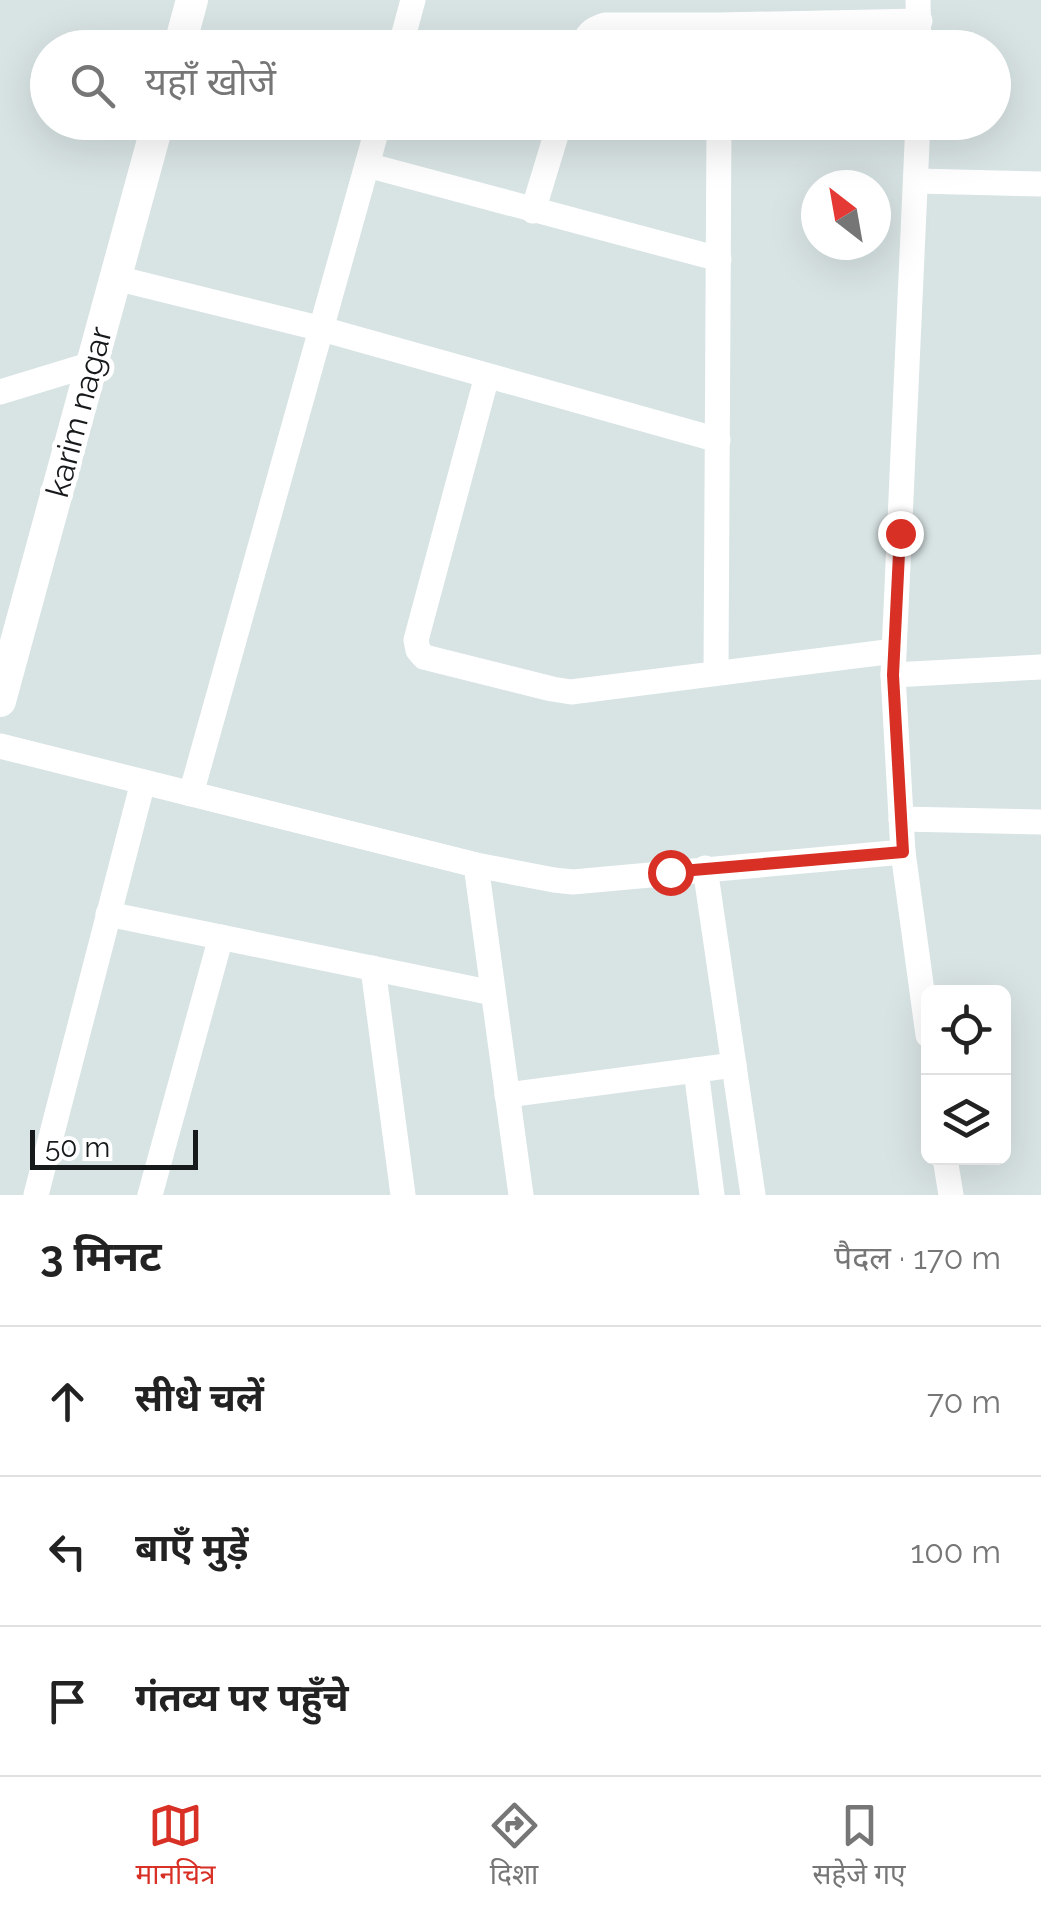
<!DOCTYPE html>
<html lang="hi">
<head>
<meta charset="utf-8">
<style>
  body { margin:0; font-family:Raleway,"Noto Sans Devanagari",sans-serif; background:#f2f2f2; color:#222 }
  .controls { position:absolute; right:30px; bottom:30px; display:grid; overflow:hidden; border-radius:15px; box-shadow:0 10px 40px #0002 }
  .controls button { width:90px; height:90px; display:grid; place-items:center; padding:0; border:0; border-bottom:2px solid #e0e0e0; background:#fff; color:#222; font:50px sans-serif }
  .compass { position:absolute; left:801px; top:170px; width:90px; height:90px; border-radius:50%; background:#fff; box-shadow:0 10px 40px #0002; rotate:329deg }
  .scale { position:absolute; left:30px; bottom:25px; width:168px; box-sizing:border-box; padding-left:10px; border:5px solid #171a1b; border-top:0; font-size:28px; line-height:35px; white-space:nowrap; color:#171a1b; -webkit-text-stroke:8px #fff; paint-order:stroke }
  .stop { position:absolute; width:30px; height:30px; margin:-22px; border:8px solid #d93025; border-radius:50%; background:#fff }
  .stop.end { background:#d93025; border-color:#fff; box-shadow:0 2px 10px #0008 }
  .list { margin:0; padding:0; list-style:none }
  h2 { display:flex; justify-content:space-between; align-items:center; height:130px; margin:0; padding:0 40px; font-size:42px }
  h2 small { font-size:32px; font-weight:400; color:#767676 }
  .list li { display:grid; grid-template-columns:65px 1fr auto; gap:30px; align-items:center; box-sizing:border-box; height:150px; padding:0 40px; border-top:2px solid #e0e0e0 }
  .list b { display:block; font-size:38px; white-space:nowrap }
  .list em { font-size:32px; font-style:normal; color:#767676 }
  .icon { flex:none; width:55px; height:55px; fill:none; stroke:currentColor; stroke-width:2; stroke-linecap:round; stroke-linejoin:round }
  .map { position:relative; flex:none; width:1041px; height:1195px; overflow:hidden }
  .search { position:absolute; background:#fff; box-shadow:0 10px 40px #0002; left:30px; right:30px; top:30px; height:110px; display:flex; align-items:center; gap:25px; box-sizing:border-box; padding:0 35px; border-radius:55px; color:#767676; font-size:38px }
  .sheet { height:580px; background:#fff }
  nav { display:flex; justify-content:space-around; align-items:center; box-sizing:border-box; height:140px; border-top:2px solid #e0e0e0; background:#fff; font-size:28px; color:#767676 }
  nav a { display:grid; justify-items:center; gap:5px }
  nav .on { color:#d93025 }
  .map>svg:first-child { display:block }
</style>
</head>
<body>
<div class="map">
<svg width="1041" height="1195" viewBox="0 0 1041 1195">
  <rect width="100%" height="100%" fill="#d8e3e4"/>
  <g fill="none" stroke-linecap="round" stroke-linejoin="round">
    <!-- minor -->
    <g stroke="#fff" stroke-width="25">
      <polyline points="918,0 919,48"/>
      <polyline points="400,48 413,0"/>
      <path d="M582,48c4,-14 10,-19 23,-23h115l200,-4"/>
      <polyline points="367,165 719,259"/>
      <polyline points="917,181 1041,184"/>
      <polyline points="533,211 560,122"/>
      <polyline points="116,278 322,329 718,440"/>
      <polyline points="487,376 416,640 418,650 424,657 552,689 571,692 894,651"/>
      <polyline points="0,392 92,364"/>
      <polyline points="716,673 719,122"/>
      <polyline points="893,675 1041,667"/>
      <polyline points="0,746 476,865 521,1195"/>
      <polyline points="191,794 379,122"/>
      <polyline points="901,819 1041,822"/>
      <polyline points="903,852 928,1035"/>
      <polyline points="476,865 554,880 573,882 903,852 893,675 918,122"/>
      <polyline points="705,868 753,1195"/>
      <polyline points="108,914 493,993"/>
      <polyline points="373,968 403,1195"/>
      <polyline points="696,1070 712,1195"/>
      <polyline points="507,1095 734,1065"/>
      <polyline points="945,1158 951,1195"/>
      <polyline points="36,1195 143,782"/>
      <polyline points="150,1195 221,937"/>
    </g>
    <!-- tertiary -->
    <g stroke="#fff" stroke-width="32">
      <polyline points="179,48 192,0"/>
      <polyline points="0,701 158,122"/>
    </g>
  </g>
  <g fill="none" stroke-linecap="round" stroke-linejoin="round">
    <!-- route -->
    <polyline stroke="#d93025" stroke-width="12" points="670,872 903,852 893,675 900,533"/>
  </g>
  <g text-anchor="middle" stroke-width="10" stroke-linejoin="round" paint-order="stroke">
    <!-- street labels -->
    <g font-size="32" fill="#171a1b" stroke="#fff">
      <text transform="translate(79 412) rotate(-75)" y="11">karim nagar</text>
    </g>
  </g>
</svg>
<div class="controls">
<button><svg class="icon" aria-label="locate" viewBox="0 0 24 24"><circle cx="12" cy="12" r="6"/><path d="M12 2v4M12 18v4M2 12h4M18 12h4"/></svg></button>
<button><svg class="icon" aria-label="layers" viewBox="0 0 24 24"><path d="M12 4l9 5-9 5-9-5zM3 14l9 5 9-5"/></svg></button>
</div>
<svg class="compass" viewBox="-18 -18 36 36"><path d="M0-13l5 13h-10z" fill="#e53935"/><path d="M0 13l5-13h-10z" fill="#767676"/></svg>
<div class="scale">50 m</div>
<div class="stop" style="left:670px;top:872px"></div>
<div class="stop end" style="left:900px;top:533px"></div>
<div class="search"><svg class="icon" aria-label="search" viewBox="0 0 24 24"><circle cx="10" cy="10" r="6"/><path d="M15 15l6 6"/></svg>यहाँ खोजें</div>
</div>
<section class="sheet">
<h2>3 मिनट<small>पैदल · 170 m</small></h2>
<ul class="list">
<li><svg class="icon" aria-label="ahead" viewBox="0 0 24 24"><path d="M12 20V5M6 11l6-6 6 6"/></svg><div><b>सीधे चलें</b></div><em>70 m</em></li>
<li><svg class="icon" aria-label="left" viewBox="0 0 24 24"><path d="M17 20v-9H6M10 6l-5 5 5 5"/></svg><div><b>बाएँ मुड़ें</b></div><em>100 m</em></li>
<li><svg class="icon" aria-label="arrive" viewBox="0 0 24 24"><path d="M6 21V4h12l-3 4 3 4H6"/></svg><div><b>गंतव्य पर पहुँचे</b></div></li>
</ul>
</section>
<nav>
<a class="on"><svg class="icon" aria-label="map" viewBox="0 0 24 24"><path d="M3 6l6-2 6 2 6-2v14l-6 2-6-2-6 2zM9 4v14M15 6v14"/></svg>मानचित्र</a>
<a><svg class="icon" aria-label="directions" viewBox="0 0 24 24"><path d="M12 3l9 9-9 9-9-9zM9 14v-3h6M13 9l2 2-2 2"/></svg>दिशा</a>
<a><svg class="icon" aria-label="saved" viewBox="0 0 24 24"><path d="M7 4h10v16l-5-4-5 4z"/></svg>सहेजे गए</a>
</nav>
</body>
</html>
